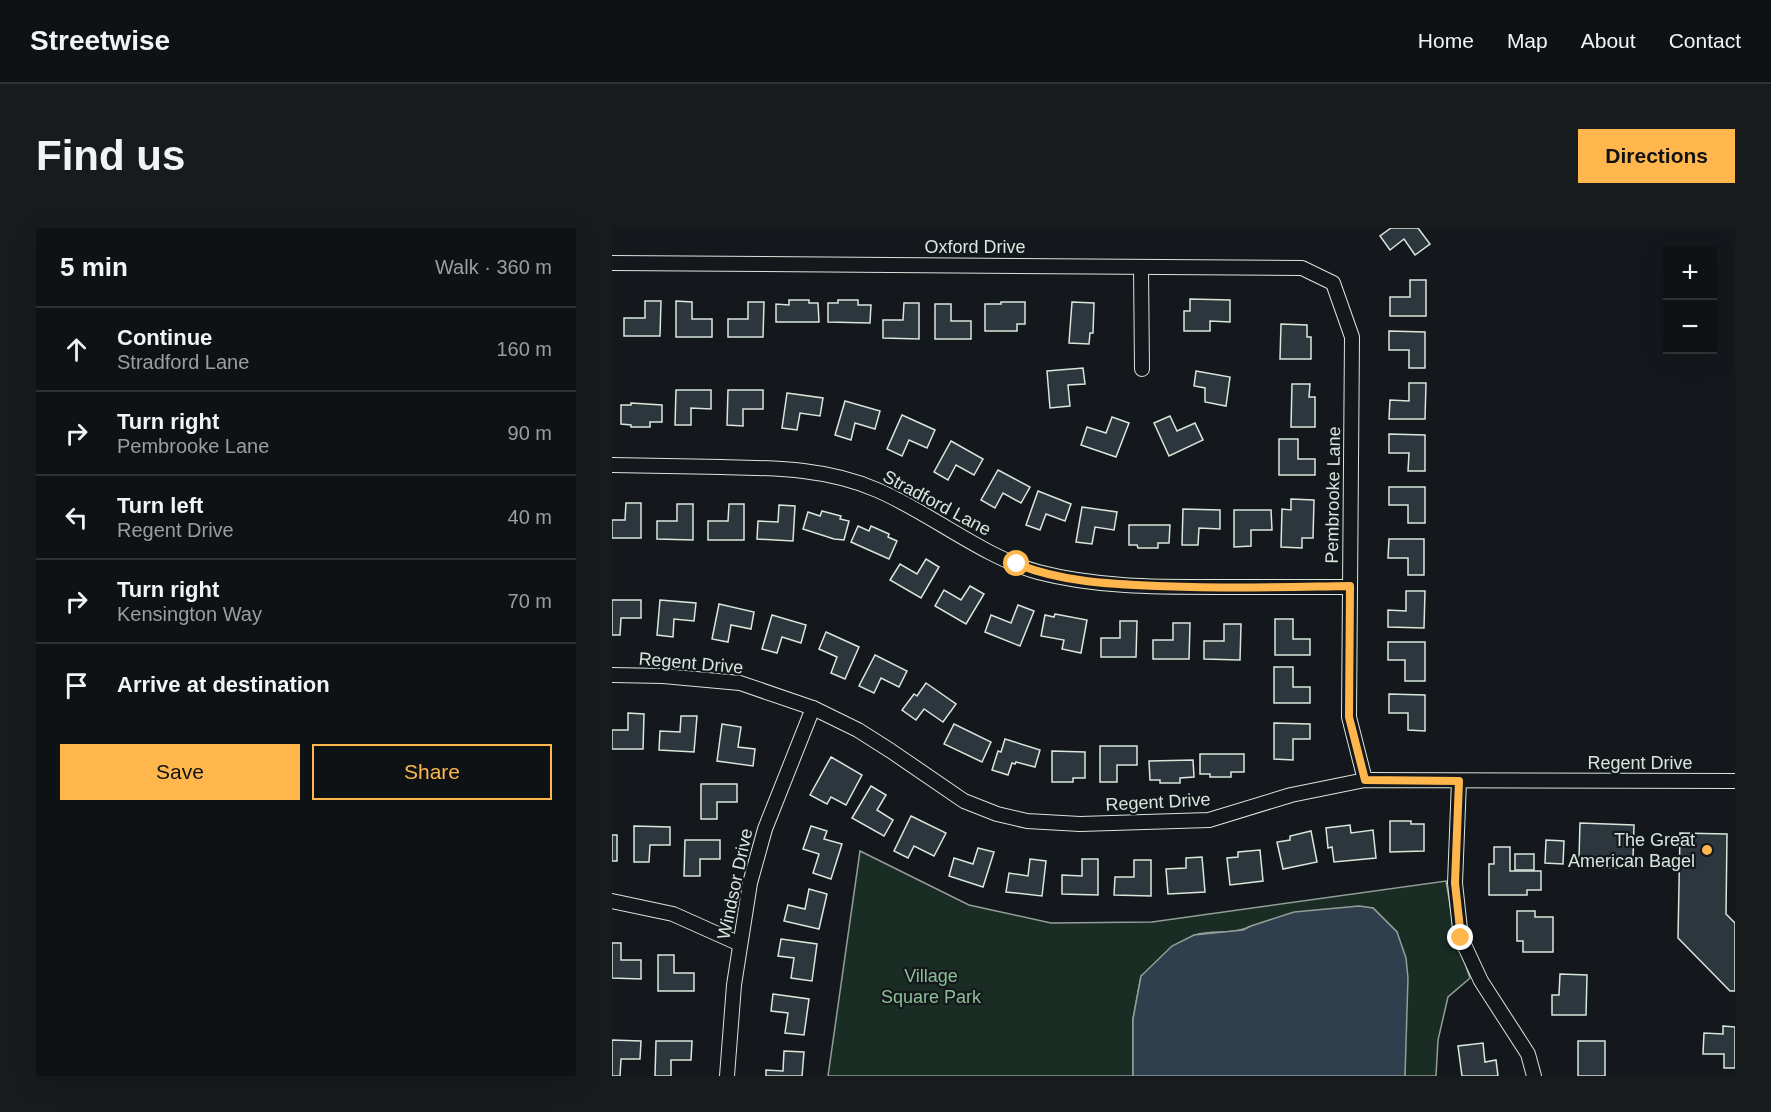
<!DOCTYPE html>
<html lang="en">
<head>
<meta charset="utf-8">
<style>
  body { margin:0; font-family:Helvetica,sans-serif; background:#181b1e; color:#f1f3f6 }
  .controls { position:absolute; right:18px; top:18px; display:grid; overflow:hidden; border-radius:0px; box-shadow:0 6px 24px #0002 }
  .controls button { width:54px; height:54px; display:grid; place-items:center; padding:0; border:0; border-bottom:2px solid #2f3234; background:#0f1215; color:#f1f3f6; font:30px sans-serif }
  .stop { position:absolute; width:18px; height:18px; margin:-14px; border:4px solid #ffb74d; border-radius:50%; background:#fff }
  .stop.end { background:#ffb74d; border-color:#fff; box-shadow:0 2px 6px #0008 }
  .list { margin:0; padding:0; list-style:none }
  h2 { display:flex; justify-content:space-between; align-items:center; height:78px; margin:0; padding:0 24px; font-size:26px }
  h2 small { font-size:20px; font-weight:400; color:#9b9ea0 }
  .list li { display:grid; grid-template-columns:39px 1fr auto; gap:18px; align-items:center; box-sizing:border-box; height:84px; padding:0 24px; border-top:2px solid #2f3234 }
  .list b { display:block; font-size:22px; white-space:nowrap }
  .list p { margin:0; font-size:20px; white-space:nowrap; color:#9b9ea0 }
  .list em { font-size:20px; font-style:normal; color:#9b9ea0 }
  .actions { display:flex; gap:12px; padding:18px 24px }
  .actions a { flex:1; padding:14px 0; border:2px solid #ffb74d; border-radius:0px; text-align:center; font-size:21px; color:#ffb74d }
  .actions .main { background:#ffb74d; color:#111 }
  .icon { flex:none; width:33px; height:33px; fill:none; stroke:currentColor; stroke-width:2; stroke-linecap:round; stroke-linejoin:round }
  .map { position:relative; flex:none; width:1123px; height:848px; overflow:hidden; border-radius:0px }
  header { display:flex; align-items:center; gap:36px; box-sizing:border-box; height:84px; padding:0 30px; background:#0f1215; border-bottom:2px solid #2f3234 }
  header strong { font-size:28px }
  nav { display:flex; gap:33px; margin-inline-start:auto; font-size:21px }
  .intro { display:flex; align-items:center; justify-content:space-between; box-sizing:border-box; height:144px; padding:0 36px }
  h1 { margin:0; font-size:42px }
  .button { padding:15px 27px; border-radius:0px; background:#ffb74d; color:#111; font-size:21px; font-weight:700 }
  main { display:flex; gap:36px; padding:0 36px }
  aside { flex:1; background:#0f1215; border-radius:0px; box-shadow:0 6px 24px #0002 }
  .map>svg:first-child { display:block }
</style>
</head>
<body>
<header>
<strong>Streetwise</strong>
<nav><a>Home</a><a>Map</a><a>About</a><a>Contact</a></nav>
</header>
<div class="intro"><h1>Find us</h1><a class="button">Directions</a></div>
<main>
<aside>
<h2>5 min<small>Walk · 360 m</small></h2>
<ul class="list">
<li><svg class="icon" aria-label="ahead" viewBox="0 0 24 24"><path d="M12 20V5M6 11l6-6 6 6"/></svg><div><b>Continue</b><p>Stradford Lane</p></div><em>160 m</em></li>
<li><svg class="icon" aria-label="right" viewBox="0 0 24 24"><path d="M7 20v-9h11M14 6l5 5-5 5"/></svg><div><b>Turn right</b><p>Pembrooke Lane</p></div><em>90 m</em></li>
<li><svg class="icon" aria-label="left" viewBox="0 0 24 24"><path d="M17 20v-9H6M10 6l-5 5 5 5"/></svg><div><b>Turn left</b><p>Regent Drive</p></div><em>40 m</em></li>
<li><svg class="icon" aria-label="right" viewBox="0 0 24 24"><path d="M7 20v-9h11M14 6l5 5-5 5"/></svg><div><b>Turn right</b><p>Kensington Way</p></div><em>70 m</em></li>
<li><svg class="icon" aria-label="arrive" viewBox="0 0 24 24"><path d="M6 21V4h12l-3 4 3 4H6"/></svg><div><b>Arrive at destination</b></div></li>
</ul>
<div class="actions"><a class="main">Save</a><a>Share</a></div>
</aside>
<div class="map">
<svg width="1123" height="848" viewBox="0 0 1123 848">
  <rect width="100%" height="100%" fill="#14181c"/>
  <!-- green -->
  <path fill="#1a2d24" stroke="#939e99" stroke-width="1.5" d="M248,623l109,54 82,18 101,-1 294,-41c5,34 12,65 24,97l-22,19 -10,43 -2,36h-31v-36l-8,-108 -24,-24 -122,18c-18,10 -37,3 -56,9 -10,4 -43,33 -54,41l-8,43v57h-305z"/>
  <!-- water -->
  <polygon fill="#2f3f4d" stroke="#939e99" stroke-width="1.5" points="747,678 761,680 785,704 794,730 796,750 793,848 521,848 521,791 529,748 560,718 582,707 631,702 639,698 682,684"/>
  <!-- building -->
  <g fill="#2c363c" stroke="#d8e6dc" stroke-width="1.5">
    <polygon points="779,0 806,0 818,16 803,27 792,11 778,22 768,8"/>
    <polygon points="798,52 814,52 814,88 778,88 778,69 798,69"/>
    <polygon points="578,71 618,72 618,94 598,93 598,103 572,103 572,83 578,83"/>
    <polygon points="177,72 197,72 197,75 206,75 207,94 164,94 164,76 177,77"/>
    <polygon points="226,72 246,72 246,77 259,77 258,95 216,94 216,75 226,75"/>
    <polygon points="33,73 49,73 48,108 12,108 12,90 33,90"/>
    <polygon points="64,73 80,74 80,91 100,91 100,109 64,109"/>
    <polygon points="136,74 152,74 151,109 116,109 116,91 136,91"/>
    <polygon points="389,74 413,74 413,96 405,96 405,103 373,103 373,76 389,76"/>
    <polygon points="460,74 482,75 481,105 478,105 477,116 457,115"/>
    <polygon points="292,75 307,75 307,111 271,110 271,92 291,92"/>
    <polygon points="323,76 339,76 339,93 359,93 359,111 323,111"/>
    <polygon points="669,96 695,97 695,109 699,109 699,131 668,131"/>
    <polygon points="777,103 813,104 813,140 797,140 797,122 777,122"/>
    <polygon points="471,140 473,156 456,157 458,178 438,180 435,143"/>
    <polygon points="584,143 618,149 614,178 593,174 593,160 582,158"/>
    <polygon points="797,155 814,155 813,191 777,191 778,172 797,173"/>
    <polygon points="680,156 698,156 697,169 703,169 703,199 679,199"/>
    <polygon points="64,162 99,162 99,181 79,180 79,197 63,197"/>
    <polygon points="116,162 151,162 151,181 131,181 131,198 115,197"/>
    <polygon points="175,165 211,170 208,188 188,185 185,202 170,200"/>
    <polygon points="233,173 268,183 263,201 243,195 239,212 223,207"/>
    <polygon points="19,175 50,177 50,194 38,194 38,199 19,199 19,197 9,196 9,177 19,177"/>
    <polygon points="290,187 323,202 315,220 297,212 290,228 275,221"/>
    <polygon points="558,188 565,203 583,195 591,212 557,228 542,195"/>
    <polygon points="500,189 517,195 504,229 469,217 475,199 494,205"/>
    <polygon points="777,206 813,207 813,243 796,243 797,225 777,225"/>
    <polygon points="667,211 686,211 686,231 703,231 703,247 667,247"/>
    <polygon points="339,213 371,231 362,247 344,237 336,252 322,244"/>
    <polygon points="386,242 418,259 409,275 391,265 383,280 369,272"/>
    <polygon points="777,259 813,259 813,295 796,295 796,277 777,277"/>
    <polygon points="426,263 459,276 453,293 434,286 428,302 414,297"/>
    <polygon points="679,271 702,272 701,310 690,310 690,320 669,319 670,281 679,282"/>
    <polygon points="14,275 29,275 29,310 0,310 0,292 13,292"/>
    <polygon points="65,276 81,276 81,312 45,311 45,293 65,293"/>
    <polygon points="117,276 132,276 132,312 96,312 96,293 116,293"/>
    <polygon points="167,277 183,278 181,313 145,311 146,293 166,294"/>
    <polygon points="470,279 505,284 502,302 483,299 480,316 464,314"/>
    <polygon points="571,281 608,282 608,301 587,300 586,317 570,317"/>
    <polygon points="622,282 659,282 660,302 639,302 639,318 622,319"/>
    <polygon points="210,283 229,288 228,291 237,293 232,312 222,311 191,301 196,284 208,288"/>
    <polygon points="517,297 558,297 557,315 546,315 546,320 526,320 525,317 517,317"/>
    <polygon points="246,298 257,303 259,298 277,306 276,309 285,313 277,331 239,314"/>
    <polygon points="777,311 812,311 812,347 796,347 796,330 776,330"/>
    <polygon points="314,331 327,339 309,370 278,352 288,336 305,346"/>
    <polygon points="358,358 372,366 354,396 323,378 332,362 349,372"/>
    <polygon points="794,363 813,363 812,400 776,399 776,382 794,383"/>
    <polygon points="0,372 29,372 29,390 9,390 8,407 0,407"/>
    <polygon points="48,372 84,375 82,393 62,391 61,409 45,407"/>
    <polygon points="107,376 142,384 139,401 119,397 116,414 100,411"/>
    <polygon points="406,377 422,383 408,418 373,404 379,387 399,395"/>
    <polygon points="443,386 475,392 469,425 450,421 452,412 429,408 433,387 442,389"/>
    <polygon points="160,387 194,397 189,415 170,409 165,425 150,421"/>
    <polygon points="663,391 681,391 681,411 698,411 698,427 663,427"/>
    <polygon points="508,393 525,393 524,429 489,429 489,410 508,410"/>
    <polygon points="561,395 578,395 577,431 541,431 541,412 561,412"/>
    <polygon points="612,396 629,396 628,432 592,431 592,413 612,413"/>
    <polygon points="214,404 247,419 233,451 219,445 225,429 207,421"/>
    <polygon points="776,414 813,414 813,453 793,453 793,432 776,432"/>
    <polygon points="263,427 295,443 287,459 269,450 262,465 247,458"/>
    <polygon points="662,439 681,439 681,459 698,459 698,475 662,475"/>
    <polygon points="314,455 344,476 331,494 312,481 304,492 290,482 302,466 305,468"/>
    <polygon points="777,466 813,467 813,503 796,502 796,485 777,485"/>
    <polygon points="16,485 32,486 31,521 0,521 0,502 16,502"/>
    <polygon points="69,488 85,488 82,524 47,522 48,503 68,504"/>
    <polygon points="662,495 698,496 698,511 681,511 681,532 662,531"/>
    <polygon points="110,496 129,499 126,519 143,521 141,538 105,533"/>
    <polygon points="342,496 379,514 370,534 332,516"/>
    <polygon points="393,511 428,522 423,539 404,534 403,536 400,535 396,547 380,542 386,523 389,524"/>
    <polygon points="488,518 525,518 525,537 505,537 505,554 488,554"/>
    <polygon points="440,523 473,524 473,550 461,550 461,554 440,554"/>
    <polygon points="588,526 632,526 632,544 619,544 619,549 598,549 598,546 588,546"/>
    <polygon points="219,529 250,547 234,577 219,569 215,576 198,567"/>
    <polygon points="581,532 582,549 568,550 568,555 548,555 548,552 538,552 537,533"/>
    <polygon points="89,556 125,556 125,574 105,574 105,591 89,591"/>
    <polygon points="259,558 274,567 265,582 281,592 272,608 240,590"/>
    <polygon points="299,588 334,605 322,628 302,618 296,630 282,623"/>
    <polygon points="778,593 799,593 799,596 812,596 812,623 778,624"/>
    <polygon points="968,595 1022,597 1021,631 1005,630 1005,640 983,639 983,630 967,630"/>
    <polygon points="738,597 739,605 761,602 764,630 722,634 720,619 716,620 714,600"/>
    <polygon points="22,598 58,599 58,617 38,617 37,634 22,634"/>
    <polygon points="199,598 215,603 212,611 230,616 219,651 201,645 207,626 191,621"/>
    <polygon points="699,603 705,634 671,641 665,614 678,612 678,608"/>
    <polygon points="1068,605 1115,606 1114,686 1123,695 1123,763 1118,763 1066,710"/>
    <rect x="0" y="607" width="5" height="26"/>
    <polygon points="73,612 108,612 108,631 88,631 88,648 72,648"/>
    <polygon points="934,612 952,613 951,636 933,635"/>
    <polygon points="882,619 898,619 898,643 929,643 929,662 915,662 915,667 877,667 877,636 882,636"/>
    <polygon points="366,620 382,624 371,659 337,648 342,630 361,636"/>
    <polygon points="648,622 651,653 618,657 615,630 626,629 626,624"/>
    <rect x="903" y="626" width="19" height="16"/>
    <polygon points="590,629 593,664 556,666 554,641 574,640 574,630"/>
    <polygon points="418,631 434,633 430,668 394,664 397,645 416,648"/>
    <polygon points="470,631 486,631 486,667 450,666 450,647 470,648"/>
    <polygon points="522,632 539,632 539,668 502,667 503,649 522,649"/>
    <polygon points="197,661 215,666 207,701 172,693 176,677 193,681"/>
    <polygon points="905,683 923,683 923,689 941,689 941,724 911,724 911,713 905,713"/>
    <polygon points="169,711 205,716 200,753 179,750 182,730 166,728"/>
    <polygon points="0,715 9,715 9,732 29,732 29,751 0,750"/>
    <polygon points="46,727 62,727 62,745 82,745 82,763 46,763"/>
    <polygon points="948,746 975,747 974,787 940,787 940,767 947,767"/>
    <polygon points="161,766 197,771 192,807 173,805 176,785 159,783"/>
    <polygon points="1111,798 1123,799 1123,840 1112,840 1112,826 1091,826 1092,805 1111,806"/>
    <polygon points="0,812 29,813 28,831 9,831 8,848 0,848"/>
    <polygon points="44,813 80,813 79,832 59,832 59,848 43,848"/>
    <rect x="966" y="813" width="27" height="35"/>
    <polygon points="871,815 873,834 884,832 886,848 850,848 846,818"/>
    <polygon points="172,823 192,824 190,848 154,848 154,842 171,843"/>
  </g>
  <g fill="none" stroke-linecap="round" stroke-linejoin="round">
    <defs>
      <g id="minor">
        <polyline points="0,35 690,40 721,55 740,109 737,489 753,552"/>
        <polyline points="529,39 530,141"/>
        <path d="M0,237c36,1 73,1 109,2 53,1 106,1 156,23 52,22 106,67 161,82 57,15 117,15 176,15 45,0 90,0 136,0"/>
        <polyline points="0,447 51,448 128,455 201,480 246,502 279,523 352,573 385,586 415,593 468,596 597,592 679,567 753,552 1123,553"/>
        <polyline points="847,553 843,655 849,710 869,753 916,826 922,848"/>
        <polyline points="0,673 61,686 128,716"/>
        <polyline points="115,848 122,757 138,655 153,601 201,480"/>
      </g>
    </defs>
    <!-- minor casing -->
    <use href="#minor" stroke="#d8e6dc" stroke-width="16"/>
    <!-- minor -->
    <use href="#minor" stroke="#14181c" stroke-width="14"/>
  </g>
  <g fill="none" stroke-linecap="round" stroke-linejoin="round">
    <!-- route -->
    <path stroke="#ffb74d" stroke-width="8" d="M405,336c45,18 92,20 140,22 64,3 128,1 193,0l-1,131 16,63 94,1 -4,102 6,55"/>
  </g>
  <!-- markers -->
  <circle fill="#ffb74d" stroke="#14181c" stroke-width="2" cx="1095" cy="622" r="6"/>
  <g text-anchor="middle" stroke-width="4.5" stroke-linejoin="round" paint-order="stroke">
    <!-- street labels -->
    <g font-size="18" fill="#d8e6dc" stroke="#14181c">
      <text x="363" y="25">Oxford Drive</text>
      <text transform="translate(721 267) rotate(-89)" y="6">Pembrooke Lane</text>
      <text transform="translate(325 275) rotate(28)" y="6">Stradford Lane</text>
      <text transform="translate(79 435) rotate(5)" y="6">Regent Drive</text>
      <text x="1028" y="541">Regent Drive</text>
      <text transform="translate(546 574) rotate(-3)" y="6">Regent Drive</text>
      <text transform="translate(123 656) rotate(-78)" y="6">Windsor Drive</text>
    </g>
    <!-- poi labels -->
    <g font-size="18" fill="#d8e6dc" stroke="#14181c" text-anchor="end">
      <text x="1083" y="618">The Great<tspan x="1083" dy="21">American Bagel</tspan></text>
    </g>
    <!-- park labels -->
    <g font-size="18" fill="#8ac095" stroke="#14181c">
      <text x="319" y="754">Village<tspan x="319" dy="21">Square Park</tspan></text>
    </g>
  </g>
</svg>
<div class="controls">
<button>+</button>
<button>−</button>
</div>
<div class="stop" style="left:405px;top:336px"></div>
<div class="stop end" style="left:849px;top:710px"></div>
</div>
</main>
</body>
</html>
